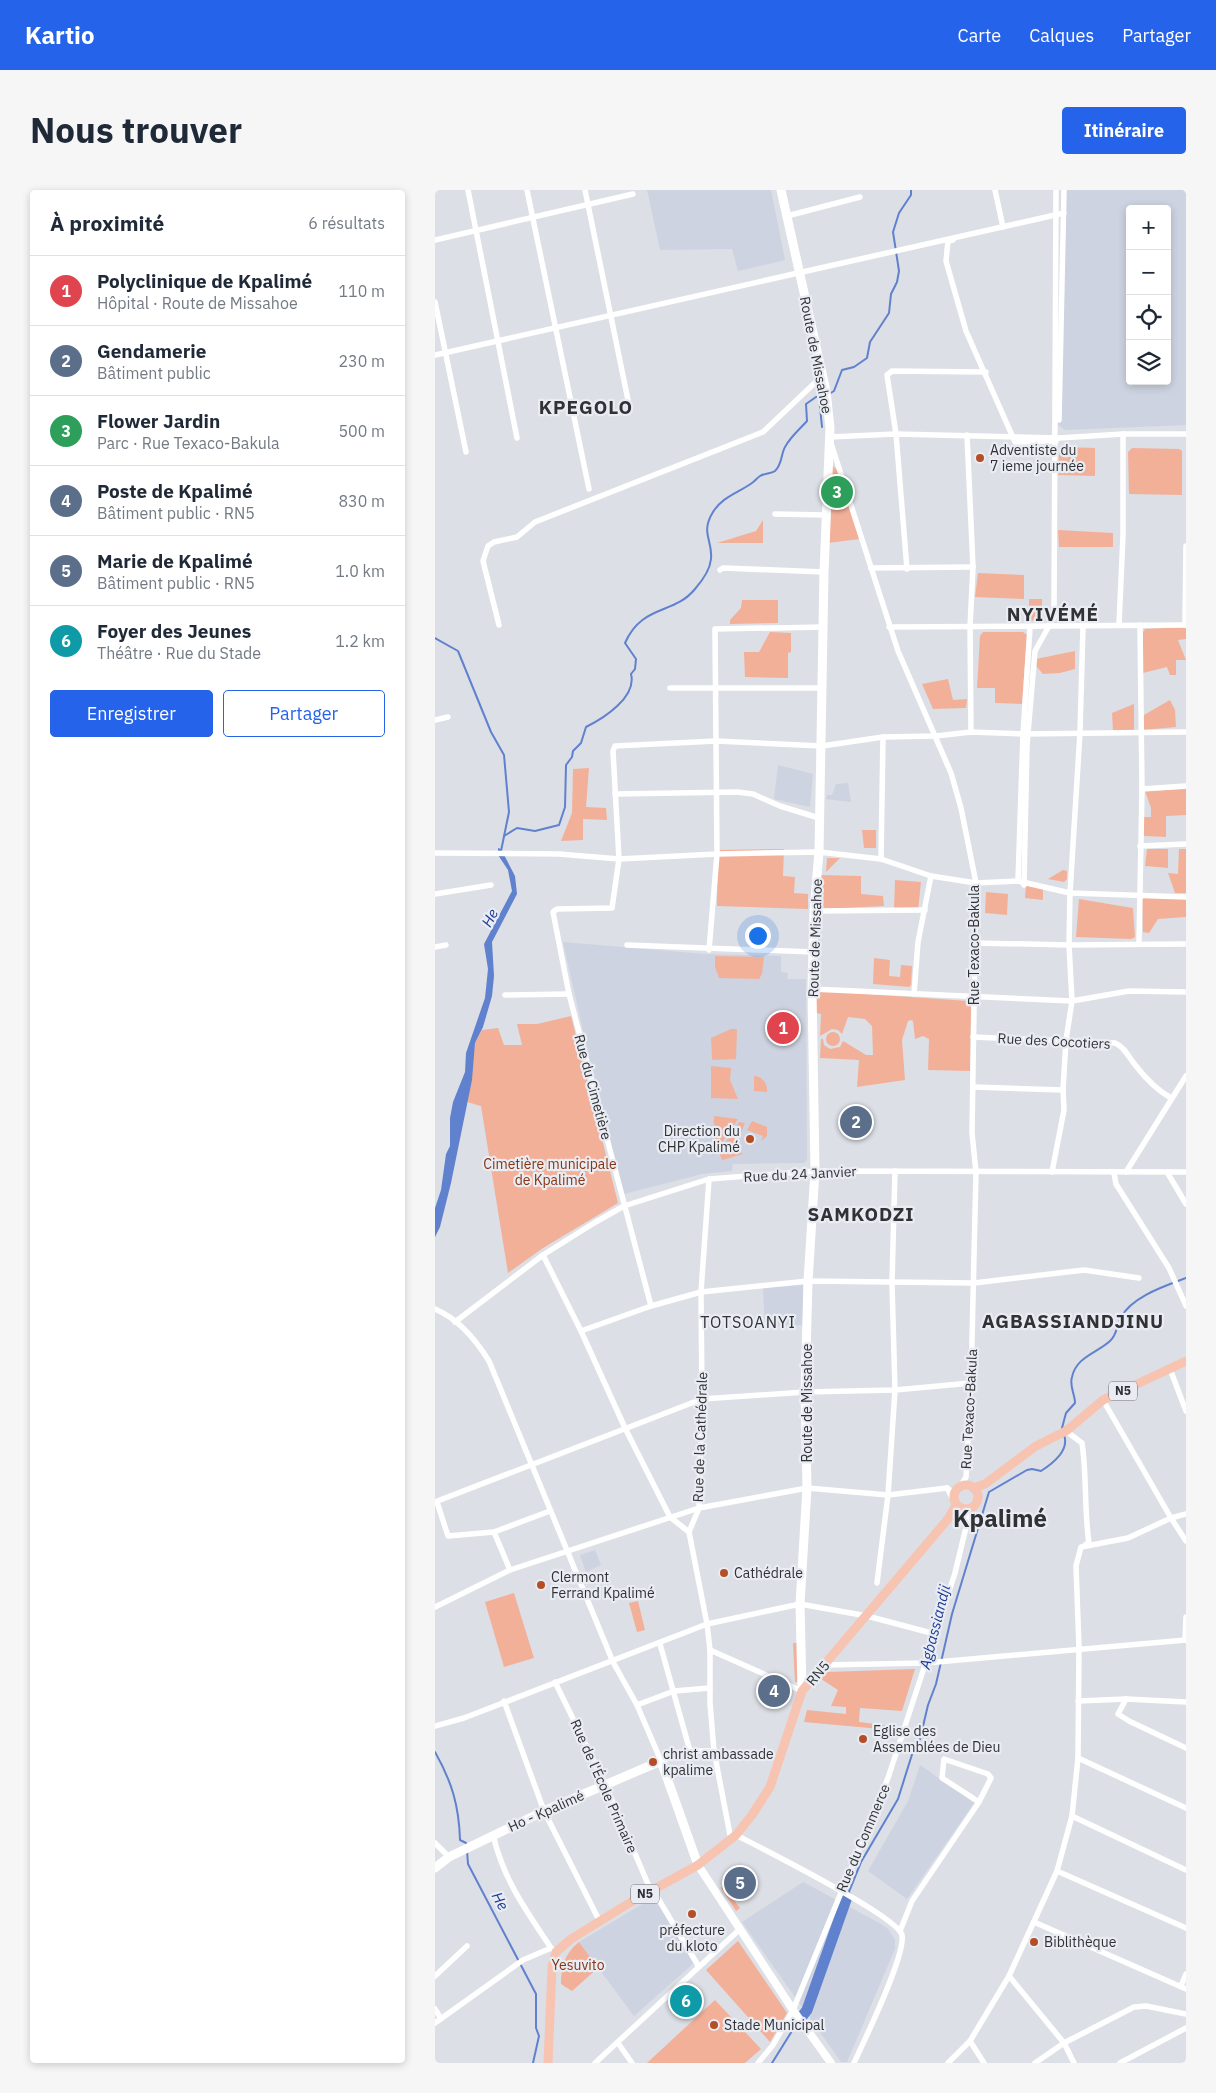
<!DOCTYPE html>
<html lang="fr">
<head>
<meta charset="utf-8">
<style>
  body { margin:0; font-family:"IBM Plex Sans",sans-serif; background:#f6f6f7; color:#1f2937 }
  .controls { position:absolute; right:15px; top:15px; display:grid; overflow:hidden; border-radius:5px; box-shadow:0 2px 8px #0003 }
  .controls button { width:45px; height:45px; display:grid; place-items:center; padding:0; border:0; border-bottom:1px solid #e0e1e3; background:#fff; color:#1f2937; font:25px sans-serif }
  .you { position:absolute; left:322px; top:745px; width:18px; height:18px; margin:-12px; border:4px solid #fff; border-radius:50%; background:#1a73e8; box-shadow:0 0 0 8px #1a73e833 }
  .badge { display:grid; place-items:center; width:32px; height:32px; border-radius:50%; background:#2563eb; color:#fff; font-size:16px; font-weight:700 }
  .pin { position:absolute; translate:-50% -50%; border:2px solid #fff; box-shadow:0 1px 5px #0006 }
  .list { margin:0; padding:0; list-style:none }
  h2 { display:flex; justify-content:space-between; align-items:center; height:65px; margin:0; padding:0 20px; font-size:21px }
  h2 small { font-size:16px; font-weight:400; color:#747a83 }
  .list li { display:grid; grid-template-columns:32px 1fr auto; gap:15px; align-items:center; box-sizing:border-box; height:70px; padding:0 20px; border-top:1px solid #e0e1e3 }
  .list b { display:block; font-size:19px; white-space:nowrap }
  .list p { margin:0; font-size:16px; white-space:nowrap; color:#747a83 }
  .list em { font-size:16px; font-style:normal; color:#747a83 }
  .actions { display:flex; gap:10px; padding:15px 20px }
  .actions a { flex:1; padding:11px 0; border:1px solid #2563eb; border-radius:5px; text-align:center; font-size:18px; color:#2563eb }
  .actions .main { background:#2563eb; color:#fff }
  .icon { flex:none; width:28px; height:28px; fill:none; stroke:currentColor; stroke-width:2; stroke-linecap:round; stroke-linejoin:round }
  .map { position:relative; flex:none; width:751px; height:1873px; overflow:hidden; border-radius:5px }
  header { display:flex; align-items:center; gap:30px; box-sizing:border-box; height:70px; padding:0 25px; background:#2563eb; color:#fff }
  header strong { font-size:24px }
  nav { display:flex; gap:28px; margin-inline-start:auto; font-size:18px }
  .intro { display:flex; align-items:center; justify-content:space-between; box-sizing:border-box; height:120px; padding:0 30px }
  h1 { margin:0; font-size:35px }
  .button { padding:12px 22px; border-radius:5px; background:#2563eb; color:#fff; font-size:18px; font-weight:700 }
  main { display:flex; gap:30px; padding:0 30px }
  aside { flex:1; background:#fff; border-radius:5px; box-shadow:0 2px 8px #0003 }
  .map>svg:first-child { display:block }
</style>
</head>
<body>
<header>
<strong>Kartio</strong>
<nav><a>Carte</a><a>Calques</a><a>Partager</a></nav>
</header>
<div class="intro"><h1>Nous trouver</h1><a class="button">Itinéraire</a></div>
<main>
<aside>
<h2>À proximité<small>6 résultats</small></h2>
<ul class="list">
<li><span class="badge" style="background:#e0444e">1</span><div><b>Polyclinique de Kpalimé</b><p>Hôpital · Route de Missahoe</p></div><em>110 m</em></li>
<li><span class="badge" style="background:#5c6f8a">2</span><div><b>Gendamerie</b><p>Bâtiment public</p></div><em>230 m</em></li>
<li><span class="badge" style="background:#2e9e5b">3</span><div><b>Flower Jardin</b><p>Parc · Rue Texaco-Bakula</p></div><em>500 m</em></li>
<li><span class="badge" style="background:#5c6f8a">4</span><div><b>Poste de Kpalimé</b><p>Bâtiment public · RN5</p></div><em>830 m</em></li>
<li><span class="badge" style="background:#5c6f8a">5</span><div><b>Marie de Kpalimé</b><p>Bâtiment public · RN5</p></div><em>1.0 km</em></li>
<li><span class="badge" style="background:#0f9aa8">6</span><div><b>Foyer des Jeunes</b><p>Théâtre · Rue du Stade</p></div><em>1.2 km</em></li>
</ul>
<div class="actions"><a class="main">Enregistrer</a><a>Partager</a></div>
</aside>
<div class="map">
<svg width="751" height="1873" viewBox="0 0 751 1873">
  <rect width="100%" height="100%" fill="#dcdfe5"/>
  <!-- built -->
  <g fill="#cdd3e0" fill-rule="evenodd">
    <polygon points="212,0 336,0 350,70 303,81 297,59 225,60"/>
    <path d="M626,0h125v235l-121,5 -7,-5zM695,19h37v172h-37z"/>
    <polygon points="343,575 378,584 375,617 339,609"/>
    <polygon points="413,593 416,612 391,609 392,605 397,605 401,594"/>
    <polygon points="128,752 270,764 346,766 346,782 353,783 352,789 371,789 372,970 369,973 298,974 297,981 267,984 185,1005"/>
    <polygon points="368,1095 369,1135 330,1137 328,1098"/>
    <polygon points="160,1360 166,1375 151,1382 145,1365"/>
    <polygon points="485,1575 539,1613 472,1709 433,1681 473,1611"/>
    <polygon points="368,1692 446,1734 453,1739 460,1750 460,1759 412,1872 406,1872 307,1732"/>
    <polygon points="219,1707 259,1773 199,1826 144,1752"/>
  </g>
  <!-- green -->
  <g fill="#f3b099">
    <polygon points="627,257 660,258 660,286 623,285 624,259"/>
    <polygon points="697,258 744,259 747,261 747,305 694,304 693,262"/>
    <polygon points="394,273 405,282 425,349 393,353"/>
    <polygon points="328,330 328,353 282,353 321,341"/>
    <polygon points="623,340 678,343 678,357 624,357"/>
    <polygon points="543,383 589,385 589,409 540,407"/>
    <polygon points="594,409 607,409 607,427 604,430 594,431"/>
    <polygon points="307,410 343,410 343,433 295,434 295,430 306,418"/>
    <polygon points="751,437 751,449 743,450 751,470 741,470 741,485 735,485 732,477 708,483 708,442 710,439"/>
    <polygon points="335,442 356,443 356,462 353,463 353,488 310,487 309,462 324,462"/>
    <polygon points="548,442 588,442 592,445 587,514 560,513 560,498 542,498 545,446"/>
    <polygon points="640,461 640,479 625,483 608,484 596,470"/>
    <polygon points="513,489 518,510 532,509 531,518 498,519 487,494"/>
    <polygon points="735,510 740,520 741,537 708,540 709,525"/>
    <polygon points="699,514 699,540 678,541 677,523"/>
    <polygon points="154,578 151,617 171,618 172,630 148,629 148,650 126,651 137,623 138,579"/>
    <polygon points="751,599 751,625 731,626 731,647 709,646 709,627 716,627 716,618 710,601"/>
    <polygon points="427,640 441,640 441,658 429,658"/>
    <polygon points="349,659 348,686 360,687 359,703 373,704 373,719 282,716 283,660"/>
    <polygon points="712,659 733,659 733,678 710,676"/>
    <polygon points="744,659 751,659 751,703 740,703 733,683 743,684"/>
    <polygon points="392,668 405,668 391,682"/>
    <polygon points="628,680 632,681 632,689 629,692 613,689"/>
    <polygon points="386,685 426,686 426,704 448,706 449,716 388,719 385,716"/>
    <polygon points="460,690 486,692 483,721 459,720"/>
    <polygon points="591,695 608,698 608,710 590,708"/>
    <polygon points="551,702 573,704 572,725 550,723"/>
    <polygon points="710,706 751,708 751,727 723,729 714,743 708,742 707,710"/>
    <polygon points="644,709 698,718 700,747 696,749 641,747"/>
    <polygon points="280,766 329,767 327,784 324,789 284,788 280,777"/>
    <polygon points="439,768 455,770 454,786 465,787 466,775 477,776 476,795 474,797 438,794"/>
    <polygon points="387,801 533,811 536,817 535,881 493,880 494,849 488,846 480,849 478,831 476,830 473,831 467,850 470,890 422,897 424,870 385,868 386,849 388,849 389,855 395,859 405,857 408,851 431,865 438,865 437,836 430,829 413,827 407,844 403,840 397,839 385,846 386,824 381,823 381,807"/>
    <polygon points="136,826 183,1013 108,1058 73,1083 46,916 32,912 40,853 47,840 63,838 69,855 87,855 82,834 102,834"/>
    <polygon points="296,839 302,839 301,869 277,870 276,848"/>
    <circle cx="398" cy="849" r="7"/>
    <polygon points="276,876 296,878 295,890 303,909 276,908"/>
    <path d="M319,886c8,0 14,8 13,16l-13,-1z"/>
    <polygon points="279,926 303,929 278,966"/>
    <polygon points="317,931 332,937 332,946 326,951 328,946 312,940"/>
    <polygon points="304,932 310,933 299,959 308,964 287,970 284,962"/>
    <polygon points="79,1403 99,1468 69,1477 50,1412"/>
    <polygon points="203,1411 210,1440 202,1442 194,1413"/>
    <polygon points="358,1453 363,1453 366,1492 360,1492"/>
    <polygon points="480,1479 467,1521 425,1518 424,1532 457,1536 456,1540 369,1532 372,1520 411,1524 411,1517 396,1516 403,1500 386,1489 392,1482"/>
    <polygon points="288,1696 305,1718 301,1721 286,1698"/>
    <polygon points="303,1751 352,1823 335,1852 271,1780"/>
    <path d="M144,1752l19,26 -26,23 -11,-7c0,-18 4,-31 18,-42z"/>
    <polygon points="280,1810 326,1859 310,1873 212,1873"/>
  </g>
  <!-- water -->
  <polygon fill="#6081ce" points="63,658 66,659 80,686 82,704 57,752 59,786 57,806 48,837 40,853 37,890 16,993 5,1037 0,1047 0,1018 6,1000 11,964 15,956 15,928 18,912 30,882 31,863 50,808 53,779 49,754 77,701 73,680 63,665"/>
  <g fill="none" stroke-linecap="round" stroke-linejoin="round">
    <!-- stream -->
    <g stroke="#6081ce" stroke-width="2">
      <polyline points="394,204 399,201 407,180 419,177 432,168 435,152 454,123 456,104 462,92 464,81 458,42 464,23 476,5 476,0"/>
      <polyline points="384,207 387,237"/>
      <polyline points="0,448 23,461 56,542 69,565 74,622 66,661"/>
      <path d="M69,646l13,-8 18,3 24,-6 6,-18 1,-42 6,-8 1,-6 8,-8 5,-16c18,-9 51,-30 45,-53l4,-5 1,-10 -11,-16c17,-39 49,-28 70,-54 7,-8 15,-19 16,-30 2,-19 -11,-26 2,-47 9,-15 25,-19 39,-29 3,-2 5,-5 8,-7 5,-3 11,-2 15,-5 7,-6 6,-17 10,-24 6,-11 14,-17 22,-26l-1,-17 10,-7 6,-1"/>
      <path d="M627,1238l4,-15 9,-10c0,-9 -6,-17 -3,-26 4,-20 25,-24 38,-36 8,-7 6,-16 11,-24 12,-21 44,-31 65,-39"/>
      <path d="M0,1562c17,30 24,54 25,88l6,3 1,3"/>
      <polyline points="32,1661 33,1674 101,1804 101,1838 104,1846 98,1873"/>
      <path d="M413,1704l13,-32 37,-63 17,-54 5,-6 8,-34 8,-21 16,-70 37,-122 38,-22 5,-1 9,2c11,-7 29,-20 23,-36"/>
      <polyline points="337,1873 362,1833"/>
    </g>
    <!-- river -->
    <polyline stroke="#6081ce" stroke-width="11" points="362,1833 372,1820 412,1707"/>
    <!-- minor -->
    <g stroke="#fff" stroke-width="5.5">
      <polyline points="33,0 82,248"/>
      <polyline points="92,0 154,299"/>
      <polyline points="150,0 193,210"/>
      <polyline points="560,0 568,37"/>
      <polyline points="352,26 425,7"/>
      <polyline points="0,50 198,4"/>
      <polyline points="518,50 513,51 511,71 531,141 580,252 621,251"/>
      <polyline points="0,112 31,262"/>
      <polyline points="0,165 629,23"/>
      <polyline points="624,230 629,0"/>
      <polyline points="532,245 538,377 535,437 536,542"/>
      <polyline points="340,324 390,325"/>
      <polyline points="436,378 538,377"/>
      <polyline points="472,379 461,244 452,185 457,181 551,182"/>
      <polyline points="285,380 288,378 389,382"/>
      <polyline points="64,435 48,371 53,356 59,352 82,347 100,332 328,242 387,186"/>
      <polyline points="684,435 688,345 688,244"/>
      <polyline points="750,435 751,356"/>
      <polyline points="454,437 751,435"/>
      <polyline points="235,498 387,498"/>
      <polyline points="0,530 13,527"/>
      <polyline points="707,599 751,596"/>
      <polyline points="180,604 302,602 318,604 345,616 384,628"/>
      <polyline points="705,656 751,654"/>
      <polyline points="0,663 124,664 184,669 282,664 384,662 446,669 496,686 541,693 583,691 635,703 751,707"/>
      <polyline points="446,669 448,547"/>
      <polyline points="583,691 588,544 595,438"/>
      <polyline points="589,695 592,555 600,461 619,427 621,0"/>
      <polyline points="0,704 56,695"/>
      <polyline points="379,721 490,720"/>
      <polyline points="540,753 634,755 751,754"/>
      <polyline points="704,753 707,599 705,435"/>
      <polyline points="192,755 379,762"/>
      <polyline points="0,757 11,755"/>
      <polyline points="274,760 282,664 280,439 388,437"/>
      <polyline points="377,799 637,811 694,801 751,802"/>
      <polyline points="479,804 483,752 496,686"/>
      <polyline points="70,805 134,804"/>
      <path d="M538,847l142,6c10,4 14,15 21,23 10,13 21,24 35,32"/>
      <polyline points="538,897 628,900"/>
      <polyline points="617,982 629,920 628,900 631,850 637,811 634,755 635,703 645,542 648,436"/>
      <polyline points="691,982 751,886"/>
      <polyline points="732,982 751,1014"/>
      <polyline points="679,983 681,994 734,1078 751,1116"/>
      <polyline points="274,989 266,1102 267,1209 264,1318 254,1342 272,1434 275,1460 275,1513 279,1561 296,1650"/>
      <polyline points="108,1065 146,1141 190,1238 235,1327 254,1342"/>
      <polyline points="216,1116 134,804 118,722 122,719 177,718 184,669 178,561 180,556 281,551 387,556 448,547 501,546 536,542 588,544 751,542"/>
      <path d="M0,1119c24,10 41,31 54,52l124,301 24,43 24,56 29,-10h24"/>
      <polyline points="20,1132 108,1065 159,1033 189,1016 274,989 380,981 751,982"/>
      <polyline points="146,1141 216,1116 266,1102 373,1091 539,1093 649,1080 704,1088"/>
      <polyline points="735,1179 751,1221"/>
      <polyline points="668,1210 736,1328 751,1351"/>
      <path d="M631,1241l16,12c5,33 2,67 7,100l-3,1"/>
      <polyline points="525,1297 531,1287 536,1193 541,982 537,943 541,693 526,618 516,583 463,461 394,247 461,244 624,248 688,244 751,244"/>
      <polyline points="519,1303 512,1298 521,1315"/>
      <polyline points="0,1312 267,1209 370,1202 460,1200 536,1193"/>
      <polyline points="2,1312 13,1346 59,1342 115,1321"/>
      <polyline points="528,1319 533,1329 536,1318"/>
      <polyline points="59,1342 75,1380"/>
      <polyline points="442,1393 453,1305 460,1200 457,1093 460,981"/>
      <polyline points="0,1417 75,1380 264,1318 372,1298 453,1305 512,1298"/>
      <polyline points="750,1450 751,1427"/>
      <polyline points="225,1454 255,1561"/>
      <polyline points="275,1460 367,1501"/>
      <polyline points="389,1475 491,1473 751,1450"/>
      <polyline points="120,1492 171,1596 216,1701"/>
      <polyline points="691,1509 683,1524 694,1531 751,1558"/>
      <polyline points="69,1511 109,1621 165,1732"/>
      <polyline points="643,1511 691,1509 751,1512"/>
      <polyline points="202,1515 239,1501 275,1498"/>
      <polyline points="0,1536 29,1528 272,1434 365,1414 432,1426 500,1444"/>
      <polyline points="643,1568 751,1618"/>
      <polyline points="637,1626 751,1680"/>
      <path d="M58,1645c11,46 33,75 58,113"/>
      <path d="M301,1645c25,13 161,81 166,100 4,20 -38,106 -48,128"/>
      <polyline points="0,1653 14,1667"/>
      <polyline points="622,1681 751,1738"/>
      <polyline points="218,1700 264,1777"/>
      <polyline points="599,1732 751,1799"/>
      <polyline points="465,1741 477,1711 544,1612 556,1588 553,1584 509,1569 507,1588 544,1612"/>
      <polyline points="0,1786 32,1756"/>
      <polyline points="574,1786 629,1853 639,1873"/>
      <polyline points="746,1796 751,1784"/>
      <polyline points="0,1819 6,1829"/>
      <polyline points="0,1833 88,1770 116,1758 121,1762"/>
      <polyline points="535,1851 549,1873"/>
      <polyline points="183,1853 197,1873"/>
      <polyline points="160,1873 305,1739"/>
      <polyline points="323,1873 338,1855 358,1820 453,1588 520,1383 533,1329"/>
      <polyline points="513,1873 535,1851 574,1786 622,1681 637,1626 643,1568 644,1458 641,1376 646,1357 693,1348 736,1328 751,1324"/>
      <polyline points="600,1873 629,1853 699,1817 711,1816 751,1824"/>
      <polyline points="685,1873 751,1838"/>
    </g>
    <!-- tertiary -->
    <polyline stroke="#fff" stroke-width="8" points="263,1675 358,1820 396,1873"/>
    <!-- secondary -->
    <g stroke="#fff" stroke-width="9">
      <polyline points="346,0 391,201 395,238 389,382 384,662 379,721 377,799 380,981 373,1091 370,1202 372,1298 365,1414 367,1501"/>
      <polyline points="0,1678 14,1667 109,1621 226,1571 263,1675"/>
    </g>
    <!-- primary -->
    <g stroke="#f8c4b2" stroke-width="9">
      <circle cx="531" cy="1307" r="12"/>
      <polyline points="538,1298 550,1294 601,1256 631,1241 668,1210 751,1171"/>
      <polyline points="113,1873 117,1777 121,1762 136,1749 196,1712 263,1675 301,1645 317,1625 335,1597 367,1501 513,1329 521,1315"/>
    </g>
  </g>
  <!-- markers -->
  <g fill="#b54e26" stroke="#e9ecf3" stroke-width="2">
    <circle cx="545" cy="268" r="5"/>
    <circle cx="315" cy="949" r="5"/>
    <circle cx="289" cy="1383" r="5"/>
    <circle cx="106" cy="1395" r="5"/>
    <circle cx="428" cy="1549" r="5"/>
    <circle cx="218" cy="1572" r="5"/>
    <circle cx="257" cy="1724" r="5"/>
    <circle cx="599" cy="1752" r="5"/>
    <circle cx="279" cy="1835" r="5"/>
  </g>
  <g text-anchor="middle" stroke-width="4.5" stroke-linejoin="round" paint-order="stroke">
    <!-- shield labels -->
    <g fill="#e9ecf3" stroke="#686a6e" stroke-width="1">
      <rect x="674" y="1191.5" width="28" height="19" rx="4"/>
      <rect x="196" y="1694.5" width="28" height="19" rx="4"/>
    </g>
    <g font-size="12" font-weight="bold" fill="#313235">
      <text x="688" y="1205">N5</text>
      <text x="210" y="1708">N5</text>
    </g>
    <!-- street labels -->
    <g font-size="14" fill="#313235" stroke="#e9ecf3">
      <text transform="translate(381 165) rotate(79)" y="5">Route de Missahoe</text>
      <text transform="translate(380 748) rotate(-88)" y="5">Route de Missahoe</text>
      <text transform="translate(539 755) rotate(-90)" y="5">Rue Texaco-Bakula</text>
      <text transform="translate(619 851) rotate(3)" y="5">Rue des Cocotiers</text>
      <text transform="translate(158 897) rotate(75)" y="5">Rue du Cimetière</text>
      <text transform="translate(365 984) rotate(-3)" y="5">Rue du 24 Janvier</text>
      <text transform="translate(372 1213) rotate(-90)" y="5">Route de Missahoe</text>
      <text transform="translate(534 1219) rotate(-87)" y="5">Rue Texaco-Bakula</text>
      <text transform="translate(265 1247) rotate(-88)" y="5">Rue de la Cathédrale</text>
      <text transform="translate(383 1483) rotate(-50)" y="5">RN5</text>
      <text transform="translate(169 1596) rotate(66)" y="5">Rue de l'École Primaire</text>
      <text transform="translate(111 1621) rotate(-24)" y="5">Ho - Kpalimé</text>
      <text transform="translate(428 1648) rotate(-67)" y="5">Rue du Commerce</text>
    </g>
    <!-- poi labels -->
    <g font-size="14" fill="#313235" stroke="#e9ecf3" text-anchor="start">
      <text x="555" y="265">Adventiste du<tspan x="555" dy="16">7 ieme journée</tspan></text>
      <text x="305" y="946" text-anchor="end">Direction du<tspan x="305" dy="16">CHP Kpalimé</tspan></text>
      <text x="299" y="1388">Cathédrale</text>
      <text x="116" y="1392">Clermont<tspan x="116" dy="16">Ferrand Kpalimé</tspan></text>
      <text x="438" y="1546">Eglise des<tspan x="438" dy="16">Assemblées de Dieu</tspan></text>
      <text x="228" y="1569">christ ambassade<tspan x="228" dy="16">kpalime</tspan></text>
      <text x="257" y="1745" text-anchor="middle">préfecture<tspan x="257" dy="16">du kloto</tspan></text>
      <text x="609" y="1757">Biblithèque</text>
      <text x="289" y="1840">Stade Municipal</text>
    </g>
    <!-- park labels -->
    <g font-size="14" fill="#873412" stroke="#e9ecf3">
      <text x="115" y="979">Cimetière municipale<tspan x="115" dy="16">de Kpalimé</tspan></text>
      <text x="143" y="1780">Yesuvito</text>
    </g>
    <!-- water labels -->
    <g font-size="15" font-style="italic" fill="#1c3b95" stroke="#e9ecf3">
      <text transform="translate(55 728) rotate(-62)" y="5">He</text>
      <text transform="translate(500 1437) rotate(-76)" y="5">Agbassiandji</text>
      <text transform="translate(65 1711) rotate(62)" y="5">He</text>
    </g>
    <!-- quarter labels -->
    <g font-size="16" letter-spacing="1" fill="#313235" stroke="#e9ecf3">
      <text x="313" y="1138">TOTSOANYI</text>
    </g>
    <!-- district labels -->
    <g font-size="19" font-weight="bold" letter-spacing="1" fill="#313235" stroke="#e9ecf3">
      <text x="151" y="224">KPEGOLO</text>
      <text x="618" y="431">NYIVÉMÉ</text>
      <text x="426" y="1031">SAMKODZI</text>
      <text x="638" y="1138">AGBASSIANDJINU</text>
    </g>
    <!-- town labels -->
    <g font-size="24" font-weight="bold" fill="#313235" stroke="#e9ecf3">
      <text x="565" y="1337">Kpalimé</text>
    </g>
  </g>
</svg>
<div class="controls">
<button>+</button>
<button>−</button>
<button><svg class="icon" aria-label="locate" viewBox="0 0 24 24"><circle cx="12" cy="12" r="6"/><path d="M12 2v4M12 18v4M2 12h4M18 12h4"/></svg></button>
<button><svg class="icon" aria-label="layers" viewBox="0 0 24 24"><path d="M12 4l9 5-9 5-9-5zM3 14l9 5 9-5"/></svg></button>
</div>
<div class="you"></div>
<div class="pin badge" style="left:348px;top:838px;background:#e0444e">1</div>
<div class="pin badge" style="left:421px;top:932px;background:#5c6f8a">2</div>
<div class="pin badge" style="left:402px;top:302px;background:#2e9e5b">3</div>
<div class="pin badge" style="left:339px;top:1501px;background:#5c6f8a">4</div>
<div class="pin badge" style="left:305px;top:1693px;background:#5c6f8a">5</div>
<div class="pin badge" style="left:251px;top:1811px;background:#0f9aa8">6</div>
</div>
</main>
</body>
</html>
